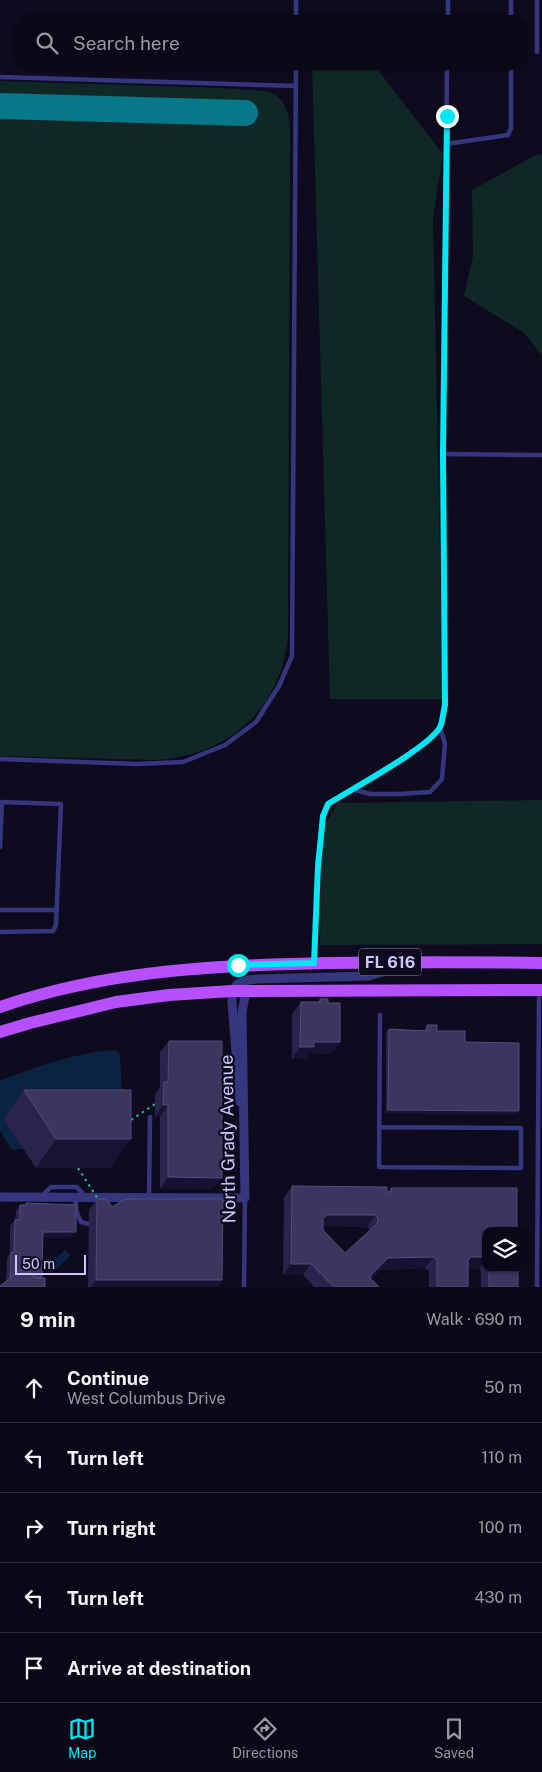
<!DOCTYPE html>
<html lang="en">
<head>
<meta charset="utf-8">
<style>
  body { margin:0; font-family:"Public Sans",sans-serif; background:#181623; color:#f1f3f6 }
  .controls { position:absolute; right:15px; bottom:15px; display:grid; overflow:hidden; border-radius:10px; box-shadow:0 1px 4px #0004 }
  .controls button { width:45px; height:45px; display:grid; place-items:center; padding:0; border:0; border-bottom:1px solid #2a2935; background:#0a0816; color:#f1f3f6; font:25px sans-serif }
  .scale { position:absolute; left:15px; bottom:12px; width:71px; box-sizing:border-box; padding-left:5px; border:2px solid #ccc8ff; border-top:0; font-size:14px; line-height:18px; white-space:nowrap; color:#ccc8ff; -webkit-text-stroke:4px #0e0b1e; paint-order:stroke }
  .stop { position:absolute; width:15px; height:15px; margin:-11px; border:4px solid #00e6f3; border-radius:50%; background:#fff }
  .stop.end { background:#00e6f3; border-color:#fff; box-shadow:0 1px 5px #0008 }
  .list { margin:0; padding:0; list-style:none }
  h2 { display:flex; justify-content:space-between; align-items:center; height:65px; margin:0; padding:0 20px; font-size:21px }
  h2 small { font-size:16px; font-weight:400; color:#999aa1 }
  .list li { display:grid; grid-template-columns:32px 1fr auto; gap:15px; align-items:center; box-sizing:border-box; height:70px; padding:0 20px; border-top:1px solid #2a2935 }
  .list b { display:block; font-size:19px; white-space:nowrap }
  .list p { margin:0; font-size:16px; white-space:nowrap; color:#999aa1 }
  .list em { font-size:16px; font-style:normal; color:#999aa1 }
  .icon { flex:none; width:28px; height:28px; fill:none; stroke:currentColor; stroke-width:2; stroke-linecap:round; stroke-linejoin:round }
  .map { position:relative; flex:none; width:542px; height:1287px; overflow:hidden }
  .search { position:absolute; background:#0a0816; box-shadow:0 1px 4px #0004; left:15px; right:15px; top:15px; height:55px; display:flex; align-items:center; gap:12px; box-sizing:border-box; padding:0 18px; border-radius:15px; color:#999aa1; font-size:19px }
  .sheet { height:415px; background:#0a0816 }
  nav { display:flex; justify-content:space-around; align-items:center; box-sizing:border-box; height:70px; border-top:1px solid #2a2935; background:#0a0816; font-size:14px; color:#999aa1 }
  nav a { display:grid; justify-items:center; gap:2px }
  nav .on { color:#00e6f3 }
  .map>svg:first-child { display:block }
</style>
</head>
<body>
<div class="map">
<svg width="542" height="1287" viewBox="0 0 542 1287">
  <rect width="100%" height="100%" fill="#0e0b1e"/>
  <!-- green -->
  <g fill="#0f2826">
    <polygon points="312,65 374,65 443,154 433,218 443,699 330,699"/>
    <path d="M0,81l222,7 43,3c19,4 24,20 25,37l-2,511c-9,73 -62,117 -134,121l-154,-4v-642l247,8 1,-17 -248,-8z"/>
    <polygon points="542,154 542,356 524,333 464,296 473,256 472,190 536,155"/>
    <polygon points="542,800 542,944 320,945 322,830 338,803"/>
  </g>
  <!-- water -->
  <g fill="#0b2342">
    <path d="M112,1050l5,1 3,4 3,59 -99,35 -11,1 -3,-3 -10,-17v-49c36,-15 73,-27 112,-31z"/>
    <polygon points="65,1250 71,1255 56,1270 50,1264"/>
  </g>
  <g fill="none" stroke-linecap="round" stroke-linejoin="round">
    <!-- taxiway -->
    <polyline stroke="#077888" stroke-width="26" points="0,106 245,113"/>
    <!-- path -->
    <polyline stroke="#2bb0a2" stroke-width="2" stroke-dasharray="2.5 4" stroke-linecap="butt" points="131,1120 155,1104"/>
    <!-- lane -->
    <g stroke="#36367e" stroke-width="4.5">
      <polyline points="296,0 296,20"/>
      <polyline points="537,0 537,52"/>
      <polyline points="448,20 448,0"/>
      <polyline points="511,20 511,0"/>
      <polyline points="0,77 296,86"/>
      <polyline points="446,144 508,135 511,128 511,65"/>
      <polyline points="443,454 542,455"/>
      <polyline points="0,759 137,764 183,762 225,745 256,722 279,686 292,656 296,65"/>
      <polyline points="352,789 370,794 398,794 430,792 442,779 445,744 440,727"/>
      <polyline points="0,847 2,802 61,804 56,925 53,931 0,932"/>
      <polyline points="0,910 57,910"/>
      <path d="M314,962l4,-96 5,-50 5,-12c22,-14 102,-57 112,-77 3,-6 3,-15 5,-22l-2,-251 4,-389"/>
      <polyline points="379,1127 521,1128 521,1168 379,1167 380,1015"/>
      <polyline points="41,1197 51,1187 77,1187 85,1196"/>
      <polyline points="75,1197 77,1213 81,1222 89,1224"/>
      <polyline points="149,1198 150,1117"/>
      <polyline points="244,1287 245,1198"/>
      <polyline points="537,1287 539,991"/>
    </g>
    <!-- street -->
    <g stroke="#36367e" stroke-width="9">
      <path d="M240,1102l-8,-100c0,-19 7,-21 24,-23l113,-3 37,-11"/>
      <polyline points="0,1197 245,1198 242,1012 246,991"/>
    </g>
    <!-- primary -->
    <g stroke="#b54fff" stroke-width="12">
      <path d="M0,1007c107,-37 218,-42 330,-44 70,-1 141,-1 212,0"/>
      <polyline points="0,1032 30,1023 116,1002 169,995 232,991 542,990"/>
    </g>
    <!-- path-bridge -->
    <polyline stroke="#2bb0a2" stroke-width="2" stroke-dasharray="2.5 4" stroke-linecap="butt" points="78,1168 98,1199"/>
  </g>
  <!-- wall -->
  <g fill="#2a234c" fill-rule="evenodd">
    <polygon points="320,999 331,1054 310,1053 306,1059 292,1059 292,1014 301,1002 318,1002"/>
    <polygon points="427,1025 437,1031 465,1042 519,1111 517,1114 386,1113 386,1032 389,1029 425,1031 425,1028"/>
    <polygon points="169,1041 213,1189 160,1189 160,1117 155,1117 155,1094 160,1087 160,1052"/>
    <polygon points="24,1090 111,1168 36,1168 4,1119"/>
    <path d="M292,1186l95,6h1l3,-4 95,43v37h32v19h-37v-15l-2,-3h-11v18h-39v-16l-4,-3 -45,2 -9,9 8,8h-65l-11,-12h-20l1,-77zM323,1226l44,1 2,3v1l-24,22 -22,-23z"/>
    <polygon points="97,1199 112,1207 222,1280 218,1287 88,1287 89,1210"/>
    <polygon points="26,1203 71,1238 43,1238 42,1278 6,1281 7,1258 10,1253 10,1226 15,1220 16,1211 20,1205 25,1205"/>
  </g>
  <!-- shaded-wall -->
  <g fill="#181232">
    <polygon points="314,1042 340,1042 331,1054 310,1053 306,1059 292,1059 300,1047"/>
    <polygon points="163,1105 168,1105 160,1117 155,1117"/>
    <polygon points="388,1110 519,1111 517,1114 386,1113"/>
    <polygon points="56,1139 131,1139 111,1168 36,1168"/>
    <polygon points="168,1177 222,1178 213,1189 160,1189"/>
    <polygon points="327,1215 375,1215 367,1227 318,1226 323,1218"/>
    <polygon points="43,1232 76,1232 71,1238 39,1238"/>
    <polygon points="434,1257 425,1268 380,1270 363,1287 371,1275 388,1258"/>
    <polygon points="471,1257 486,1257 486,1259 479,1269 463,1269 468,1260"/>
    <polygon points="291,1264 311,1264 303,1275 283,1275"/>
    <polygon points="96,1280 222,1280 218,1287 91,1287"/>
  </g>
  <!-- building -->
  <g fill="#3c3560" stroke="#524c79" fill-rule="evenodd">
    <polygon points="320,999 328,999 328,1003 340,1003 340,1042 314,1042 314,1047 300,1047 301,1002 320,1002"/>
    <polygon points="427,1025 437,1025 437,1031 465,1031 465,1042 519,1043 519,1111 388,1110 389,1029 427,1031"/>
    <polygon points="169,1041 222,1041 222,1178 168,1177 168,1105 163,1105 164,1082 168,1082"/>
    <polygon points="24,1090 131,1090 131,1139 56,1139"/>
    <path d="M292,1186l95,1v5h4v-4h126v43h-31v26h-15l-3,3v27h-31v-27l-3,-3 -46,1 -17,17 -1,3 9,9h-45l-23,-23h-20zM327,1215h48l3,3 -1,6 -32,29 -22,-23v-12z"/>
    <polygon points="97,1199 107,1199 112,1207 125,1199 223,1199 222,1280 96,1280"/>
    <polygon points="26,1203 76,1205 76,1232 43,1232 42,1278 35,1278 29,1270 24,1274 20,1270 10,1277 11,1252 14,1252 15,1220 20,1220 20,1205 26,1205"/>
    <rect x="489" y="1268" width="29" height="19"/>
    <polygon points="20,1270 24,1274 29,1270 35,1278 45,1278 45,1287 0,1287 0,1286"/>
  </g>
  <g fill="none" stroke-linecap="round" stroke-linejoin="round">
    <!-- route -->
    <path stroke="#00e6f3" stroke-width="6" d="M238,965l76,-2 4,-97 5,-50 5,-12c22,-14 102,-57 112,-77 3,-6 3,-15 5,-22l-2,-251 4,-338"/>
  </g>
  <g text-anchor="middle" stroke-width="4.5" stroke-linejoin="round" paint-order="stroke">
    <!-- shield labels -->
    <rect fill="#0e0b1e" stroke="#938fbc" stroke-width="1" x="359" y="948.5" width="62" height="27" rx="4"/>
    <g font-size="16" font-weight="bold" fill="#ccc8ff">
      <text x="390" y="968">FL 616</text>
    </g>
    <!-- street labels -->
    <g font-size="18" fill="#ccc8ff" stroke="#0e0b1e">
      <text transform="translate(228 1139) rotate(-91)" y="6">North Grady Avenue</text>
    </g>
  </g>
</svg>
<div class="controls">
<button><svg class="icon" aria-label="layers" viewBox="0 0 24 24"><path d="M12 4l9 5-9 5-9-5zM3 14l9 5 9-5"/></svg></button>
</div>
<div class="scale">50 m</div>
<div class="stop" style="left:238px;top:965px"></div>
<div class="stop end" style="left:447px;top:116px"></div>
<div class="search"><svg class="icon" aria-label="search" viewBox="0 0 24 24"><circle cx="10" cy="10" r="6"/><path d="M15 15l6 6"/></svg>Search here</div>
</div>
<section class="sheet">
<h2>9 min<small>Walk · 690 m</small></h2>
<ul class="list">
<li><svg class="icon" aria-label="ahead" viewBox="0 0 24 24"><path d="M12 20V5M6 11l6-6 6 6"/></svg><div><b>Continue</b><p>West Columbus Drive</p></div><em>50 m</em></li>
<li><svg class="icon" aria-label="left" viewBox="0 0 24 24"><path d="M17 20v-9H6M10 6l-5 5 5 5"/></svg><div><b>Turn left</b></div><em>110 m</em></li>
<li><svg class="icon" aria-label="right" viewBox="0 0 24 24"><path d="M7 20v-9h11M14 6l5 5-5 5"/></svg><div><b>Turn right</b></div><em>100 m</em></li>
<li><svg class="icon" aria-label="left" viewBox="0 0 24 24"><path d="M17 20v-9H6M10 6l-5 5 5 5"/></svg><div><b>Turn left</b></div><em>430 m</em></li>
<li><svg class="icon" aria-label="arrive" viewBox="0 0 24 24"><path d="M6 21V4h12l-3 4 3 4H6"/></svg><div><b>Arrive at destination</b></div></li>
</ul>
</section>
<nav>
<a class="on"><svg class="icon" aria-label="map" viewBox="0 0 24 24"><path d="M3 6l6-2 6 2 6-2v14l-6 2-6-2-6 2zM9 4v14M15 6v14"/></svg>Map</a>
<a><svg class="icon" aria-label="directions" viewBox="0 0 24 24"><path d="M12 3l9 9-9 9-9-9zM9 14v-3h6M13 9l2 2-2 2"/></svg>Directions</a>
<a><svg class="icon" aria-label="saved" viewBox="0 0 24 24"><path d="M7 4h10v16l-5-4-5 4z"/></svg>Saved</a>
</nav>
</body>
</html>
